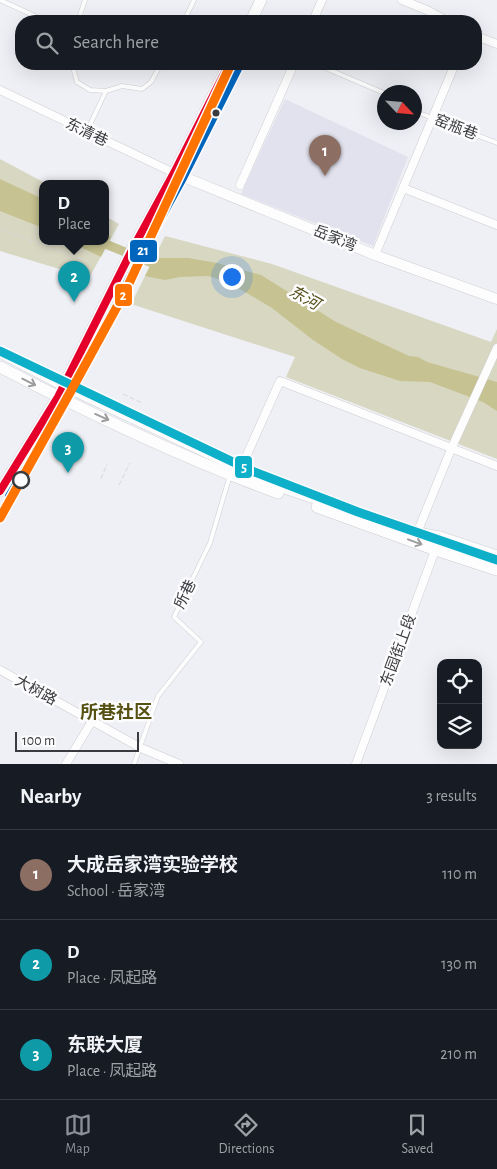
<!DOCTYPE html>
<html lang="en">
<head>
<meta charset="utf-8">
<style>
  body { margin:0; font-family:"Alegreya Sans","Noto Sans SC",sans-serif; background:#242831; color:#f1f3f6 }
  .controls { position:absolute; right:15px; bottom:15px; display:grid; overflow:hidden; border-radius:10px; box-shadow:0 5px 20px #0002 }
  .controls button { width:45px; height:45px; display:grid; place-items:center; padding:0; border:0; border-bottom:1px solid #363941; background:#171b24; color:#f1f3f6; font:25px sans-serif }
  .compass { position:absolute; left:377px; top:85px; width:45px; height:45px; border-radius:50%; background:#171b24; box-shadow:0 5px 20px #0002; rotate:116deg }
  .scale { position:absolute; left:15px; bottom:12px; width:124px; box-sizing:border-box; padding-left:5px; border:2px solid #3a3b3e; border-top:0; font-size:14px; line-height:18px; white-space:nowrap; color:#3a3b3e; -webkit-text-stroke:4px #fcfcfe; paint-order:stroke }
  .you { position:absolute; left:231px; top:276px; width:18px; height:18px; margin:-12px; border:4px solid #fff; border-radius:50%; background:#1a73e8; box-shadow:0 0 0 8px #1a73e833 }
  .badge { display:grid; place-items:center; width:32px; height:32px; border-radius:50%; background:#8c9099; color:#fff; font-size:16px; font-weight:700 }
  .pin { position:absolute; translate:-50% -41px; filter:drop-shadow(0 1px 2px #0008) }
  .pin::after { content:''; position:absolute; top:26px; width:18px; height:15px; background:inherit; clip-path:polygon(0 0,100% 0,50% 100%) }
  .popup { position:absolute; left:39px; top:180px; width:70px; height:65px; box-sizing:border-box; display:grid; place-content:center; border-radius:10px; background:#171b24; filter:drop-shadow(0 1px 4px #0005); font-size:16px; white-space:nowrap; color:#9ea1a6 }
  .popup b { font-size:19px; color:#f1f3f6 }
  .popup::after { content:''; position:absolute; left:50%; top:100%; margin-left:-10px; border:10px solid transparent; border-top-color:#171b24 }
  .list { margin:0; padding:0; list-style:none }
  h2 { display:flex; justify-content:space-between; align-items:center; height:65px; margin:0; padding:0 20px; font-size:21px }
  h2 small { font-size:16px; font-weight:400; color:#9ea1a6 }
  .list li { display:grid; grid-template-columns:32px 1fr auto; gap:15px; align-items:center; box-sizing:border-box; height:90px; padding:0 20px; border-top:1px solid #363941 }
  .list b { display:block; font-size:19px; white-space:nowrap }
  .list p { margin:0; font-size:16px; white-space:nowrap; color:#9ea1a6 }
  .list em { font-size:16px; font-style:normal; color:#9ea1a6 }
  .icon { flex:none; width:28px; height:28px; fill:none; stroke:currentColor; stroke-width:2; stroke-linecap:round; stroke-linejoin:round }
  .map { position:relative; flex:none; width:497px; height:764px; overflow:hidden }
  .search { position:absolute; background:#171b24; box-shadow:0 5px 20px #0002; left:15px; right:15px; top:15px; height:55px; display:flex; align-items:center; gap:12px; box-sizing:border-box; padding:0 18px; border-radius:20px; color:#9ea1a6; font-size:19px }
  .sheet { height:335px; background:#171b24 }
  nav { display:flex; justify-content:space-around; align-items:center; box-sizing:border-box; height:70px; border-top:1px solid #363941; background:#171b24; font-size:14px; color:#9ea1a6 }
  nav a { display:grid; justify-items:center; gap:2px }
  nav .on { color:#8c9099 }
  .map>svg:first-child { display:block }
</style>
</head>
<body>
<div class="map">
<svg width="497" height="764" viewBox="0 0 497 764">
  <rect width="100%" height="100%" fill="#eff0f5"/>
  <!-- built -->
  <polygon fill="#e1e2ed" points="285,99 408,157 373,246 241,194"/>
  <!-- green -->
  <g fill="#d8d7c2">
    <polygon points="0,159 45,183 43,183 43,241 105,241 105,216 119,224 89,278 0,251"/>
    <polygon points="165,236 272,264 491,342 497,329 497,459 286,377 295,357 131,304"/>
  </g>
  <!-- water -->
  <g fill="#c6c291">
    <polygon points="0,179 43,199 43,228 0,211"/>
    <polygon points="105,233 111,237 101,257 68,241 105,241"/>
    <polygon points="154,258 188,258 217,263 261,275 336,322 409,356 418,357 427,362 497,382 497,411 483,402 430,382 400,381 360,368 342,359 313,340 272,308 228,282 208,276 180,277 165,280 145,276"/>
  </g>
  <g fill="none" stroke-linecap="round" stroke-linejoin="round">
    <!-- canal -->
    <polyline stroke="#c6c291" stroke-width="9" points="98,241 162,267"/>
    <defs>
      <g id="service">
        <polyline points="0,0 46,21"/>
        <polyline points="78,21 85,0"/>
        <polyline points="184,21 194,0"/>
        <polyline points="72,64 77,82 90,90 106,91 122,86 142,89 151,82 161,64"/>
        <polyline points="316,64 384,93"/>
        <polyline points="414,111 497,143"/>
        <polyline points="87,131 106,91"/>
        <polyline points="134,764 158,696 201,642 174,617 210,543 230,475"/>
      </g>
      <g id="minor">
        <polyline points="402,0 429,11 447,21"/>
        <polyline points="313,21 322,0"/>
        <polyline points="476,36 497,44"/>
        <polyline points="0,90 174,173"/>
        <polyline points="240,185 294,64"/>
        <polyline points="403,188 497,225"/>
        <polyline points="375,255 455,64"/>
        <polyline points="241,468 280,381 497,466"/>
        <polyline points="417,533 452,447 497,348"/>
        <polyline points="0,670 141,748 179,764"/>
        <polyline points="66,764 92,721"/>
        <polyline points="356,764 440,537"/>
      </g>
      <polyline id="tertiary" points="174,173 375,255 497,299"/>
      <g id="secondary">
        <polyline points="251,21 261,0"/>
        <polyline points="0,352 63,385 279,486 417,533 440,537 497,556"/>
        <path d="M0,367c90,47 183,91 278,126"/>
        <polyline points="0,491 58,397 133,248 174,173 229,64"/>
        <polyline points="317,507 436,550 497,570"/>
      </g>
    </defs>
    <!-- service casing -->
    <use href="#service" stroke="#cdced2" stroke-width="5"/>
    <!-- minor casing -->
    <use href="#minor" stroke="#cdced2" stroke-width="9"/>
    <!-- tertiary casing -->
    <use href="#tertiary" stroke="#cdced2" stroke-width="11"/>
    <!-- secondary casing -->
    <use href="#secondary" stroke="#cdced2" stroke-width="12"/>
    <!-- path -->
    <g stroke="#d8d8da" stroke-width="1" stroke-dasharray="5 2.5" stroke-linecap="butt">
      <polyline points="0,229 86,261"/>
      <polyline points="74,305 78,295"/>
      <polyline points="123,394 142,403"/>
      <polyline points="101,479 107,464"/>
      <polyline points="119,485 130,463"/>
    </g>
    <!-- service -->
    <use href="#service" stroke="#fdfdfe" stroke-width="4"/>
    <!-- minor -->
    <use href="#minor" stroke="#fdfdfe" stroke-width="8"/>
    <!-- tertiary -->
    <use href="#tertiary" stroke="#fdfdfe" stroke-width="10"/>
    <!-- secondary -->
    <use href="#secondary" stroke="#fdfdfe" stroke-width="11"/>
    <defs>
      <polyline id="bus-1" points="0,491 58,397 133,248 174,173 229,64"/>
      <polyline id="bus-2" points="9,496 67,401 142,253 183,178 238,69"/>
    </defs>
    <!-- bus-1 casing -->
    <use href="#bus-1" stroke="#fcfcfe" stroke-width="11"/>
    <!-- bus-2 casing -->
    <use href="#bus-2" stroke="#fcfcfe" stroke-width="11"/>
    <!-- bus-1 -->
    <use href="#bus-1" stroke="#e4002b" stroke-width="8"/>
    <!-- bus-2 -->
    <use href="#bus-2" stroke="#0065bd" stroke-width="8"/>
    <defs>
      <polyline id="metro-1" points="0,351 252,471 358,512 497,560"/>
      <polyline id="metro-2" points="0,518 72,389 125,292 231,64"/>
    </defs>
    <!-- metro-1 casing -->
    <use href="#metro-1" stroke="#fcfcfe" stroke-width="12"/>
    <!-- metro-2 casing -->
    <use href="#metro-2" stroke="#fcfcfe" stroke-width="12"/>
    <!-- metro-1 -->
    <use href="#metro-1" stroke="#0db0c8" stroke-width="9"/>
    <!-- metro-2 -->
    <use href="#metro-2" stroke="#ff7300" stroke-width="9"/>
  </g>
  <!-- one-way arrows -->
  <defs><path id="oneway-shaft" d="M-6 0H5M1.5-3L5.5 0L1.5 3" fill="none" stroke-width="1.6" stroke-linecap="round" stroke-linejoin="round" transform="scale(1.25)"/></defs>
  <g stroke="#9c9c9e">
    <use href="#oneway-shaft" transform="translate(29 382) rotate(27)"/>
    <use href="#oneway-shaft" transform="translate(102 417) rotate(24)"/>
    <use href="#oneway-shaft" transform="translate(415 542) rotate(20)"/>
  </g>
  <!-- markers -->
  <circle fill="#3a3b3e" stroke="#fcfcfe" stroke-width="2" cx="216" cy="113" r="4.5"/>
  <circle fill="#fcfcfe" stroke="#3a3b3e" stroke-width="2.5" cx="21" cy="480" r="8"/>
  <g text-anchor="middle" stroke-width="5" stroke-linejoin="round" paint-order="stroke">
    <!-- street labels -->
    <g font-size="15" fill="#3a3b3e" stroke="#fcfcfe">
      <text transform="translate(456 127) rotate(21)" y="5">窑瓶巷</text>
      <text transform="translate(87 132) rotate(26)" y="5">东清巷</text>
      <text transform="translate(335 238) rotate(22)" y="5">岳家湾</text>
      <text transform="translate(185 594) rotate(-64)" y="5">所巷</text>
      <text transform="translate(398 650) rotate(-70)" y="5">东园街上段</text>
      <text transform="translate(36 690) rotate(29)" y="5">大树路</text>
    </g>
    <!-- water labels -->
    <g font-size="16" font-style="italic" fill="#55501a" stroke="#fcfcfe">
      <text transform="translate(305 297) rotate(29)" y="6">东河</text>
    </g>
    <!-- quarter labels -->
    <g font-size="18" font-weight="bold" fill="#565012" stroke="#fcfcfe">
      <text x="116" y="718">所巷社区</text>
    </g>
  </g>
  <g stroke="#fcfcfe" stroke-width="2">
    <rect x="129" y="239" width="29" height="24" rx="5" fill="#0065bd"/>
    <rect x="114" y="283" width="19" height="24" rx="5" fill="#ff7300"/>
    <rect x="234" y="455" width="19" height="24" rx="5" fill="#0db0c8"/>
  </g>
  <g font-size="14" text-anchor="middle" font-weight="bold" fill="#fff">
    <text x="143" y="255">21</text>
    <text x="123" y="300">2</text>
    <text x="244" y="472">5</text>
  </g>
</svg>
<div class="controls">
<button><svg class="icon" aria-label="locate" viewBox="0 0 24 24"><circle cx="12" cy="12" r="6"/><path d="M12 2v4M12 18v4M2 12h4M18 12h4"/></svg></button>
<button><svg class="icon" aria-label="layers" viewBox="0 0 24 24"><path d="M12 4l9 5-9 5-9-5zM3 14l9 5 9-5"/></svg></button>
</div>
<svg class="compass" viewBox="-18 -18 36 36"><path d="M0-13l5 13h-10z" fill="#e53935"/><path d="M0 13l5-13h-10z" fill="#9ea1a6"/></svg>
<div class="scale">100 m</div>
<div class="you"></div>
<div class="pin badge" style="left:325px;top:176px;background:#8d6e63">1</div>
<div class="pin badge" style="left:74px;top:302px;background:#0f9aa8">2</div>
<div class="popup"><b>D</b>Place</div>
<div class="pin badge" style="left:68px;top:473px;background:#0f9aa8">3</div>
<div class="search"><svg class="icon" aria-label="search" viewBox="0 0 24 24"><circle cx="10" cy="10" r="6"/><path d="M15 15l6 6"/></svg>Search here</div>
</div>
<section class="sheet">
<h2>Nearby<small>3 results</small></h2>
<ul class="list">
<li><span class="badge" style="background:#8d6e63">1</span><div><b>大成岳家湾实验学校</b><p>School · 岳家湾</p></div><em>110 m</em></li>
<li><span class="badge" style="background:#0f9aa8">2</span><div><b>D</b><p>Place · 凤起路</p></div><em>130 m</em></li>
<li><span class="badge" style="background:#0f9aa8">3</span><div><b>东联大厦</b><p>Place · 凤起路</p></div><em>210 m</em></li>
</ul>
</section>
<nav>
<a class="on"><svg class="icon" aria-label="map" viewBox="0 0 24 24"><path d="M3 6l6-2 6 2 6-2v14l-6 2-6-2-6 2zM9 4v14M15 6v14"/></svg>Map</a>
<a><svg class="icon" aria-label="directions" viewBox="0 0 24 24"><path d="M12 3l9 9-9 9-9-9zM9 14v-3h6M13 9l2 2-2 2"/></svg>Directions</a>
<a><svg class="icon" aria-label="saved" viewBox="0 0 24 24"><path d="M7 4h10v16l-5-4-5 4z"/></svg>Saved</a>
</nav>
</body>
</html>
